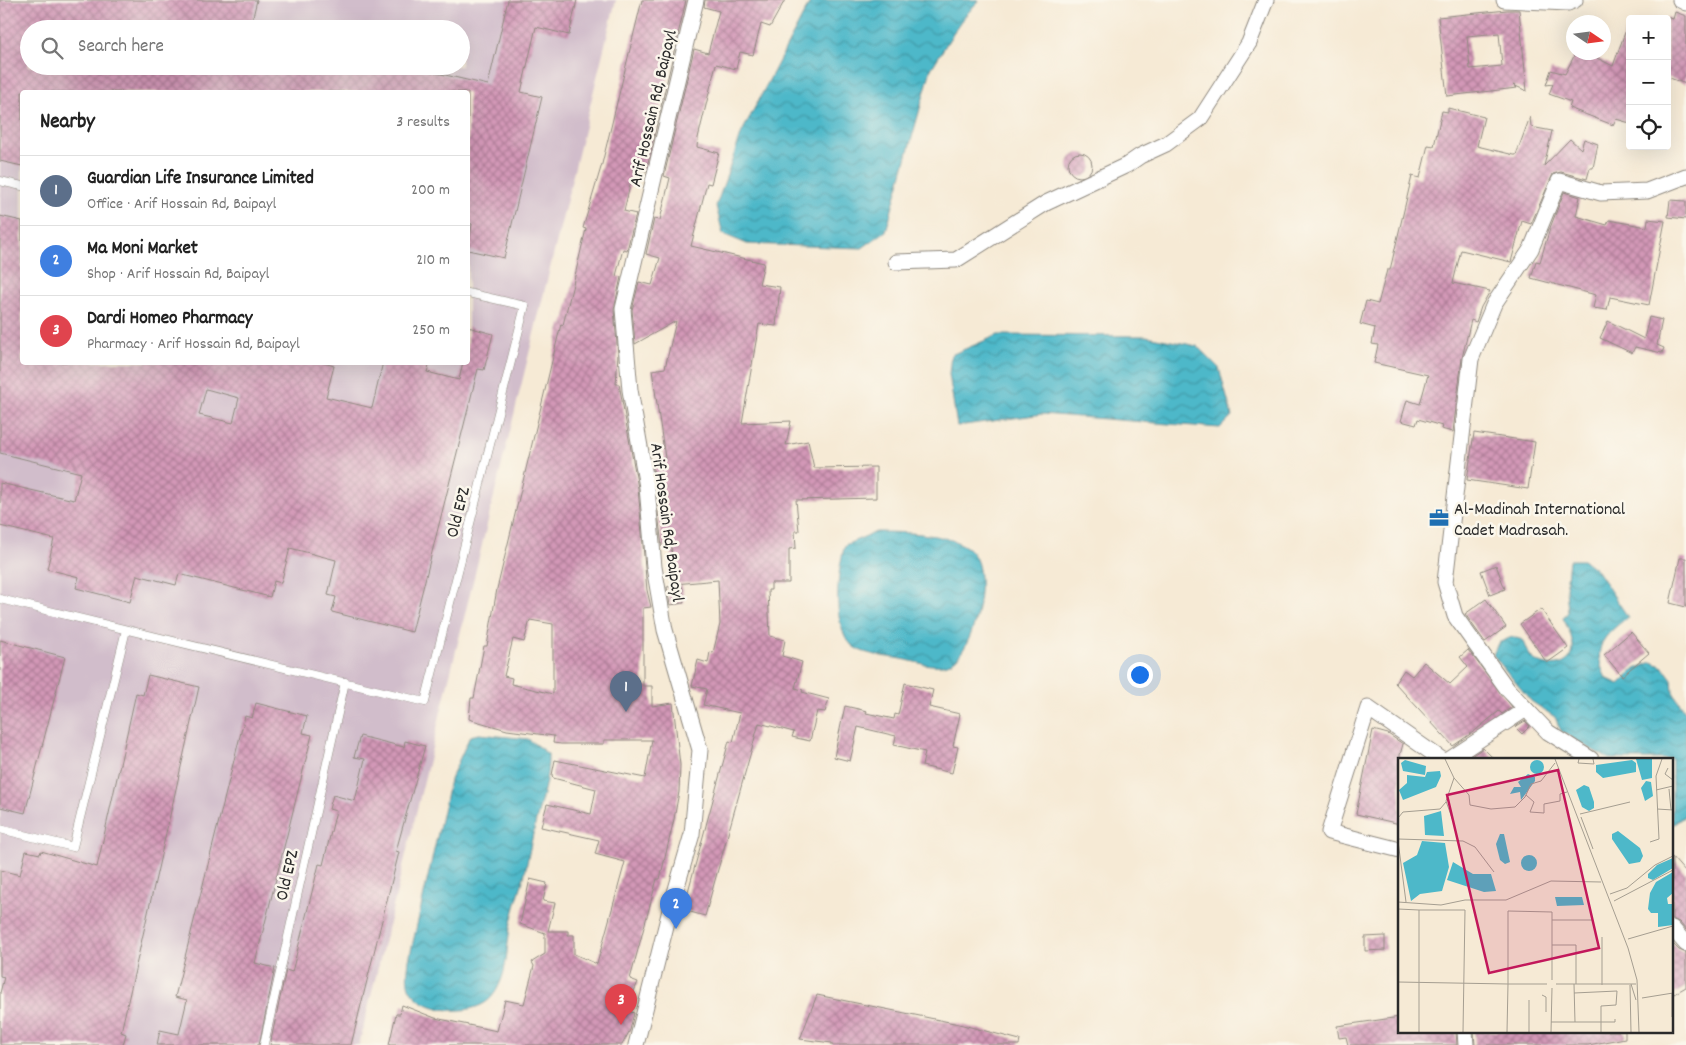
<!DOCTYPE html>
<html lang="en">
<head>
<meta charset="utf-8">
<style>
  body { margin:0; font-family:Dekko,sans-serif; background:#f6f6f6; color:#222 }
  .controls { position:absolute; right:15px; top:15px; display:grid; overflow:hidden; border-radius:5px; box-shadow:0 5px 20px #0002 }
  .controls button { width:45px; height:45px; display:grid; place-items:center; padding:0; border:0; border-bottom:1px solid #e0e0e0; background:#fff; color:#222; font:25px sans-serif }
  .compass { position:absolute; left:1566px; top:15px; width:45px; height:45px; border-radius:50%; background:#fff; box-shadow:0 5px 20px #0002; rotate:103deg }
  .you { position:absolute; left:1139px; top:674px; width:18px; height:18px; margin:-12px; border:4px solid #fff; border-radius:50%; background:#1a73e8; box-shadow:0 0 0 8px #1a73e833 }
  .badge { display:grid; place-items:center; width:32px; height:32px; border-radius:50%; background:#1f6fb2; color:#fff; font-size:16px; font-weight:700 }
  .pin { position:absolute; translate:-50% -41px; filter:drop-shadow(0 1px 2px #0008) }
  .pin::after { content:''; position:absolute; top:26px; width:18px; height:15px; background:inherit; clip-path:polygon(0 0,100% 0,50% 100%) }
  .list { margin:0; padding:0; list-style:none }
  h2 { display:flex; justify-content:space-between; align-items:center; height:65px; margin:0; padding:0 20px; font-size:21px }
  h2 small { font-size:16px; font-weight:400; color:#767676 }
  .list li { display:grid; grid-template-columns:32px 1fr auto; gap:15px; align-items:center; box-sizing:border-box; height:70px; padding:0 20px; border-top:1px solid #e0e0e0 }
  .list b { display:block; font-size:19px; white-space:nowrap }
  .list p { margin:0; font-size:16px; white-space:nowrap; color:#767676 }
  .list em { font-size:16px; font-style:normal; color:#767676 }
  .icon { flex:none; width:28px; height:28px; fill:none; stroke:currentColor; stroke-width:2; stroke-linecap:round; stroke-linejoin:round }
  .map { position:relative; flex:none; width:1686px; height:1045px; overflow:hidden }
  .search { position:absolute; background:#fff; box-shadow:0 5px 20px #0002; left:20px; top:20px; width:450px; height:55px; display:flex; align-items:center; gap:12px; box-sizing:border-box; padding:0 18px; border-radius:28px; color:#767676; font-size:19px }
  .panel { position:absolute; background:#fff; box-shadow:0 5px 20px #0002; left:20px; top:90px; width:450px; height:275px; border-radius:5px }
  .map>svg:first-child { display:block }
</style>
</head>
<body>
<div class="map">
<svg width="1686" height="1045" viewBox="0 0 1686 1045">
  <defs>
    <pattern id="water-waves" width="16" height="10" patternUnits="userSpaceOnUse" patternTransform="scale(1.25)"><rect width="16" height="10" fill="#4db8c9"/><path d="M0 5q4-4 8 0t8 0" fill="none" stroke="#4096a3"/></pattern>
    <pattern id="building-cross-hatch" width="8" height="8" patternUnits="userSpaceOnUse" patternTransform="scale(1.25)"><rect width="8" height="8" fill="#d398b7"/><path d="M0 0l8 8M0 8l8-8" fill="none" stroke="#ab7c95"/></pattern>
  </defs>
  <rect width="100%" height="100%" fill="#fbf7ec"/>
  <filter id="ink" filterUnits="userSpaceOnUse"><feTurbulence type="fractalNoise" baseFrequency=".02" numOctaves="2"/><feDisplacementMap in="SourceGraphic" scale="10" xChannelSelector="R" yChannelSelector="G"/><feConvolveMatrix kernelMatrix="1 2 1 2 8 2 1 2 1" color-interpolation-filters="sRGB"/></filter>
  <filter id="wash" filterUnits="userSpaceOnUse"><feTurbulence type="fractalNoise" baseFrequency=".0096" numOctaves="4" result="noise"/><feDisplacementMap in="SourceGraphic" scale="20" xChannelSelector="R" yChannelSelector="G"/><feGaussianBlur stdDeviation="1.12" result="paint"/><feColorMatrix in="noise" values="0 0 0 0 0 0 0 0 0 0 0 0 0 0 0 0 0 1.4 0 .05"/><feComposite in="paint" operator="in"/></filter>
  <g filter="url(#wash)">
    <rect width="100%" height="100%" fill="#f6ead5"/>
    <!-- industrial -->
    <path fill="#d1bdcb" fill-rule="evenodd" d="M0,0h616l-257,1045h-359zM29,29h432v37h-432zM22,92h446v270h-446z"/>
    <!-- water -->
    <g fill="url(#water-waves)" stroke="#3c727a">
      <polygon points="811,0 979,0 960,22 931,69 886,231 862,248 747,244 723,234 716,206 742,132"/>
      <polygon points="998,335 1146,336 1197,346 1219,368 1232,416 1220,428 1042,414 957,426 949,374 951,355"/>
      <path d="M876,532c26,0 71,1 92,16 25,19 8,99 -16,114 -12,7 -33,1 -45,-2 -15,-3 -34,-4 -48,-10 -30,-13 -22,-80 -14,-105z"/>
      <path d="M1569,560h14l12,8 33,49c-25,19 -37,31 -22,61l13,6 16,-15 17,-7 11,5 9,12 1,13 13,21v102l-12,9h-2v-65h-63l-34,-19 -14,-9 -6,-14 -24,-16 -38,-46 5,-12 14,-6 11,3c3,5 5,14 9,18 12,11 39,11 41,-9 1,-9 -6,-23 -10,-31l5,-6 -2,-23z"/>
      <path d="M479,734l49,5 20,15c1,25 -7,46 -13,71 -4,17 -7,34 -11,52 -5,17 -11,34 -14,51 -4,23 -2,46 -16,66 -16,25 -74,20 -85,-7 -3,-8 -1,-18 0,-27l41,-180 20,-44z"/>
    </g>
    <g id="blocks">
      <!-- building -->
      <g fill="url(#building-cross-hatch)" fill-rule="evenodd">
        <polygon points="0,0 257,0 250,29 29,29 29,66 407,66 488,85 508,0 577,0 569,35 536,27 521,92 542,97 504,258 468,250 472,224 468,223 468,92 22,92 22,166 0,161"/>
        <path d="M642,0h44l-40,171 -12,-3 -10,43 12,3 -9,36 -4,-1 -7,27 5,1 -7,33 4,44 -2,30h3l19,104 9,102 4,17 -8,1v78h9v20l21,-3 7,62 -1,27 -5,27 -14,60h-3l-27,100 8,3 -12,28 8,3 -4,17 -8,15h-233l7,-31h4l2,-9 33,13 62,13 8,-31 19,4 10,-38 -2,-4 13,-8v-21l-25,-9 10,-45 17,4 -4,18 12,2 -7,28h20v4h6v19l23,10 28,-102 -30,-8 4,-14 -58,-13 6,-23 44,10 5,-25 -43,-11 -1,-3 3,-15 90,18 7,-38h-48v4h-43l-8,-1 1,-7 -47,-6 -38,-11 2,-21h3l10,-52h3l10,-57 64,-265 2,1 10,-41 13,-55 -3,-1 19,-64zM530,620l23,4v70l-42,-10 1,-6 -8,-2 9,-37 11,3z"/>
        <polygon points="705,0 785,0 770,27 761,24 753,55 740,52 736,69 716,64 698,138 697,147 719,153 711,184 707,183 691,246 764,263 759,284 780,287 776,326 759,324 742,423 791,421 786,445 808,441 814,468 876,467 876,498 796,500 799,531 795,531 796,548 789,549 789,583 771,583 771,590 768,590 770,636 785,640 782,656 802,662 795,688 803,690 802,692 829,699 825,712 817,711 810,741 792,737 794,732 759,723 705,916 683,910 729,741 733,742 740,713 703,705 707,689 692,686 698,660 708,663 710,652 713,653 720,624 718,580 675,584 671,546 662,547 652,460 665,458 652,370 665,368 676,321 635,344 632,310 639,282 652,285 660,258 646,254 654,219 660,220 670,178 664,176 694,49 708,53 719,11 704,7"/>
        <path d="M1507,10h12l8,81 -14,-6 4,3 -70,8 -9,-79zM1499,33l3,33 -32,3 -3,-33z"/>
        <polygon points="1675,12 1686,16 1686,84 1667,77 1667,17 1673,19"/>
        <polygon points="1628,24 1630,123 1616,119 1613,125 1569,108 1571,102 1549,94 1553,84 1546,85 1551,70 1565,74 1576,52 1585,52 1613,66"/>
        <polygon points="1448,108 1484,117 1477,146 1514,155 1516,155 1530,117 1531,127 1552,131 1544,166 1570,139 1581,149 1584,139 1598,144 1593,168 1590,168 1587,179 1561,172 1553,174 1531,224 1522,221 1511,262 1461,250 1453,283 1490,291 1481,307 1476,322 1471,320 1462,358 1453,432 1441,429 1442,426 1418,419 1416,425 1401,421 1407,400 1420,404 1428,375 1374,363 1378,345 1372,344 1375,328 1360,324 1366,301 1378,304 1387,270 1390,270 1412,176 1420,178 1428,145 1434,146 1442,111 1448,112"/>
        <circle cx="1080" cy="165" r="12"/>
        <polygon points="1564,192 1580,197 1576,216 1607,225 1609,220 1647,227 1648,219 1665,221 1649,305 1610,297 1607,310 1593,308 1596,295 1531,278 1536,261 1540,262 1550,228"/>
        <polygon points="1670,200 1686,201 1686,219 1668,217"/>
        <path d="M0,216l22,5v141h299l13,4 -8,31 46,11 11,-46h47l-3,10 32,8 4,-18h5v-35l25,7 -9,36 -6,-1 -66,263 -80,-20 4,-15 -8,-2 8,-35 -46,-12 -9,35 -7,-2 -4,16 -91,-23 -3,11 -39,-10 -7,27 -54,-14 3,-11 -32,-8 7,-30 -54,-13v-43l74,17 7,-27 -81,-20zM206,389l33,9 -6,25 -34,-8z"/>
        <polygon points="1649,317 1662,320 1657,345 1664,348 1662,353 1635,347 1632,353 1600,338 1608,321 1644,339"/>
        <polygon points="1474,433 1535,442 1528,489 1467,480"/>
        <polygon points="1680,558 1686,558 1686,607 1670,603"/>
        <polygon points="1496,565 1505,589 1490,595 1481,571"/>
        <polygon points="682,585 684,603 670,605 667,587"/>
        <polygon points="1486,599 1506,627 1485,642 1465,614"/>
        <polygon points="1541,609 1568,648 1547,663 1520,624"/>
        <polygon points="1631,632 1649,653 1622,676 1604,655"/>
        <polygon points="0,640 65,657 25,813 0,807"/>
        <polygon points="1468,650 1512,707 1502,714 1499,711 1476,730 1453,746 1395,683 1404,670 1412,676 1424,662 1450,684 1468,667 1460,657"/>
        <polygon points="148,675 199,687 121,1032 126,1034 123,1045 0,1045 0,993 4,977 0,976 0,870 20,875 26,851 40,854 41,851 97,867 136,693 143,695"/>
        <polygon points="905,683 933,690 929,707 960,714 953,746 958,747 952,773 922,766 925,752 894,745 896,736 858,727 850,761 834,757 845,706 867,711 866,713 894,719 895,714 898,715"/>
        <polygon points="256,703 307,716 303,733 312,735 255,963 275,968 259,1045 157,1045 160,1030 179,1034 187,1000 175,997 245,716 252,718"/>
        <polygon points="1525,721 1530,726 1522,734 1515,727"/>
        <polygon points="1373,730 1388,734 1403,744 1400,755 1400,824 1356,814"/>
        <polygon points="360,736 404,747 405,741 425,746 396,851 399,852 351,1045 270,1045 286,970 292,972 319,864 323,865 336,811 329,809 333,795 355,801 365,759 354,757"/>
        <polygon points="1483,748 1494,759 1467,759"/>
        <polygon points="1672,857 1686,873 1686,930 1679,922 1672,919"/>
        <polygon points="1385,936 1385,950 1365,951 1365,937"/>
        <polygon points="1672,943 1679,950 1686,953 1686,987 1672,995"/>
        <polygon points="817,995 959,1024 1020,1040 1019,1045 832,1045 832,1043 800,1039"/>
        <polygon points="1400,1017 1400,1031 1456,1031 1457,1045 1348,1045 1346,1037 1339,1038 1337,1026"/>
        <polygon points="1474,1031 1625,1031 1625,1038 1588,1045 1475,1045"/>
      </g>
    </g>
  </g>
  <g filter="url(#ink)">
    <use href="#blocks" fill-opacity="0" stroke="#908a80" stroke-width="1"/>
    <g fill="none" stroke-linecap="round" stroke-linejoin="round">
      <defs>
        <g id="service">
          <polyline points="0,181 22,186"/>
          <polyline points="0,599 425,702 525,306 468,293"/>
          <polyline points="0,829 73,847 126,630"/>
          <polyline points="264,1044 345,682"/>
        </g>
        <g id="minor">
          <polyline points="1504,0 1568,3 1575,0"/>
          <polyline points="1680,0 1686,3"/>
          <polyline points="896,262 956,260 1046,203 1127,165 1140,156 1166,144 1200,119 1249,43 1266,0"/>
          <polyline points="1450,759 1526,709"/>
          <polyline points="1591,759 1548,732 1508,690 1455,616 1445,582 1471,359 1494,304 1531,249 1559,181 1601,193 1647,191 1686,176"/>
          <polyline points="1400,850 1329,832 1368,708 1441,759"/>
          <polyline points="1672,928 1686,944"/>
          <polyline points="1465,1031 1466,1045"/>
          <polyline points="636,1045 670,910 692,834 700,750 665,630 654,567 647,487 630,390 623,309 696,0"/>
        </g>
      </defs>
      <!-- service casing -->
      <use href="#service" stroke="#908a80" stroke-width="9"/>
      <!-- minor casing -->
      <use href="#minor" stroke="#908a80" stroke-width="17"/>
      <!-- service -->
      <use href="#service" stroke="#fff" stroke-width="8"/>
      <!-- minor -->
      <use href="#minor" stroke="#fff" stroke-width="15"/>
    </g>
  </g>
  <!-- icons -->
  <defs>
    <symbol id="office-bare" viewBox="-9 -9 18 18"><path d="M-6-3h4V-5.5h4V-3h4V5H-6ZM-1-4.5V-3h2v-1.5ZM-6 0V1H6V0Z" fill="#1f6fb2" stroke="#fbf7ec" stroke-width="2.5" paint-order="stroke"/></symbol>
  </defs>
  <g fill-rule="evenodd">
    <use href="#office-bare" x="1425" y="504" width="28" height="28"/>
  </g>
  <g text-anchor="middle" stroke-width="5" stroke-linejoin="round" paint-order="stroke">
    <!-- street labels -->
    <g font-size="18" fill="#2b2b2b" stroke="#fbf7ec">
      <text transform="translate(652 108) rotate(-77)" y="6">Arif Hossain Rd, Baipayl</text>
      <text transform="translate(457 512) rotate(-76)" y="6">Old EPZ</text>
      <text transform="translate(668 522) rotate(82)" y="6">Arif Hossain Rd, Baipayl</text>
      <text transform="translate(286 875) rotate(-77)" y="6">Old EPZ</text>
    </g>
    <!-- poi labels -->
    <g font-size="18" fill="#2b2b2b" stroke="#fbf7ec" text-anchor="start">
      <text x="1454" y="514">Al-Madinah International<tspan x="1454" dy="21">Cadet Madrasah.</tspan></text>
    </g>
  </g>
  <!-- overview -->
  <g transform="translate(1398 758)">
    <rect width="275" height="275" fill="#f6ead5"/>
    <path d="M238,1h16v19l-10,2zM7,2l21,6 -1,9 -22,-4 -2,-8zM234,2l4,3v9l-33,6 -7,-6v-7zM132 9a7 7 0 1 1 14 0a7 7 0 1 1-14 0ZM42,13l1,5 -5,11 -33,13 -4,-10 8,-7v-8l18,2 2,-5zM130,16l7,3v4l-14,19 -1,-8 -10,2 4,-7h7l-3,-5zM248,23l5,1 2,14 -8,5 -4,-13zM186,27l5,2 5,15v6l-5,3 -7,-4 -6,-17zM43,53l3,25 -19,-1 -1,-19zM220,73l22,17 3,8 -3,6 -11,2 -17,-25v-5zM102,76h4l6,28 -5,2 -5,-4 -4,-16zM24,83l23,2 4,24 -7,24 -22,3 -9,7 -8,-38 14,-8zM123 105a8 8 0 1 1 16 0a8 8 0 1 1-16 0ZM275,100v10l-20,12 -5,-2v-4l9,-9zM55,104l20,12h18l5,17 -12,1 -37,-12zM275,114v21l-6,5 1,6h5v21l-15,2v-14h-7l-3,-4 2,-16 6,-11zM157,139h27l2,8 -27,1z" fill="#4db8c9"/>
    <path fill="none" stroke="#a59e91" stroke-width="1" d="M47,1l9,19 -8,23 7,20M157,1l73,189 9,32 2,52M181,1l-1,4 16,1 -1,-5M270,10l-3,6 8,6M56,20l15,17 1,10 21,4 24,-2 10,-10 6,-13 10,-3 14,-18M271,31l2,21M258,32l17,-4M128,37l8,7 -4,10 14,1v-9l16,-3v-7l7,-2M259,51l16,1M182,56l50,-12M183,59l12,32M0,60l5,-6 37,-3 6,-7M0,81l65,2 12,6 19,25M0,83l8,61M252,84l9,-3 -3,-63 6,-17M212,136l17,-6 28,-23 18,-9M216,143l59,-31M0,144l43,3 24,-5h41l45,-19 50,1M0,151l21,1M154,162h40M204,179v48M230,181l45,-13M154,187h24v39M0,224l110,2v-73l44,1v68M158,226h80M176,226l1,38M233,226l5,16M232,227l1,47M176,235l43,-2 -1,14 -15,1v26M274,235v24M144,237l4,2v15M244,240l31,-5M153,264h64v-3M21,274v-122h46l-2,122M109,274l1,-48h39M131,274v-32M153,274l1,-44"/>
    <path fill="#c2185b" fill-opacity="0.15" stroke="#c2185b" stroke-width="2.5" d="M160,12l41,178 -110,25 -42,-178z"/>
    <rect width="275" height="275" fill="none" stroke="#2b2b2b" stroke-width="2.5"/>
  </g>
</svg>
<div class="controls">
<button>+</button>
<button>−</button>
<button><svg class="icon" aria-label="locate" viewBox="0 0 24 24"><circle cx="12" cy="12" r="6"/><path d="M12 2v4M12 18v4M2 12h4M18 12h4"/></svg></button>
</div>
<svg class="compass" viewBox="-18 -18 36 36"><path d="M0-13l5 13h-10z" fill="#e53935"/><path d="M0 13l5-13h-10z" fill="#767676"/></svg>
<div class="you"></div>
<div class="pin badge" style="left:626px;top:712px;background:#5c6f8a">1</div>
<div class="pin badge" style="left:676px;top:929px;background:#3f7fe0">2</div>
<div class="pin badge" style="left:621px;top:1025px;background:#e0444e">3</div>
<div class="search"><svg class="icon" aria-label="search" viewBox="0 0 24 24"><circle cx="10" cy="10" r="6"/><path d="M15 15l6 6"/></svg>Search here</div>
<section class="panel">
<h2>Nearby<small>3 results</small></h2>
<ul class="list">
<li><span class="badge" style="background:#5c6f8a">1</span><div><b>Guardian Life Insurance Limited</b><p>Office · Arif Hossain Rd, Baipayl</p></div><em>200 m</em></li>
<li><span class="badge" style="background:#3f7fe0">2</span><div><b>Ma Moni Market</b><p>Shop · Arif Hossain Rd, Baipayl</p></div><em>210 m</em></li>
<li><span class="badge" style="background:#e0444e">3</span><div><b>Dardi Homeo Pharmacy</b><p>Pharmacy · Arif Hossain Rd, Baipayl</p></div><em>250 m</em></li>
</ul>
</section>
</div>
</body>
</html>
